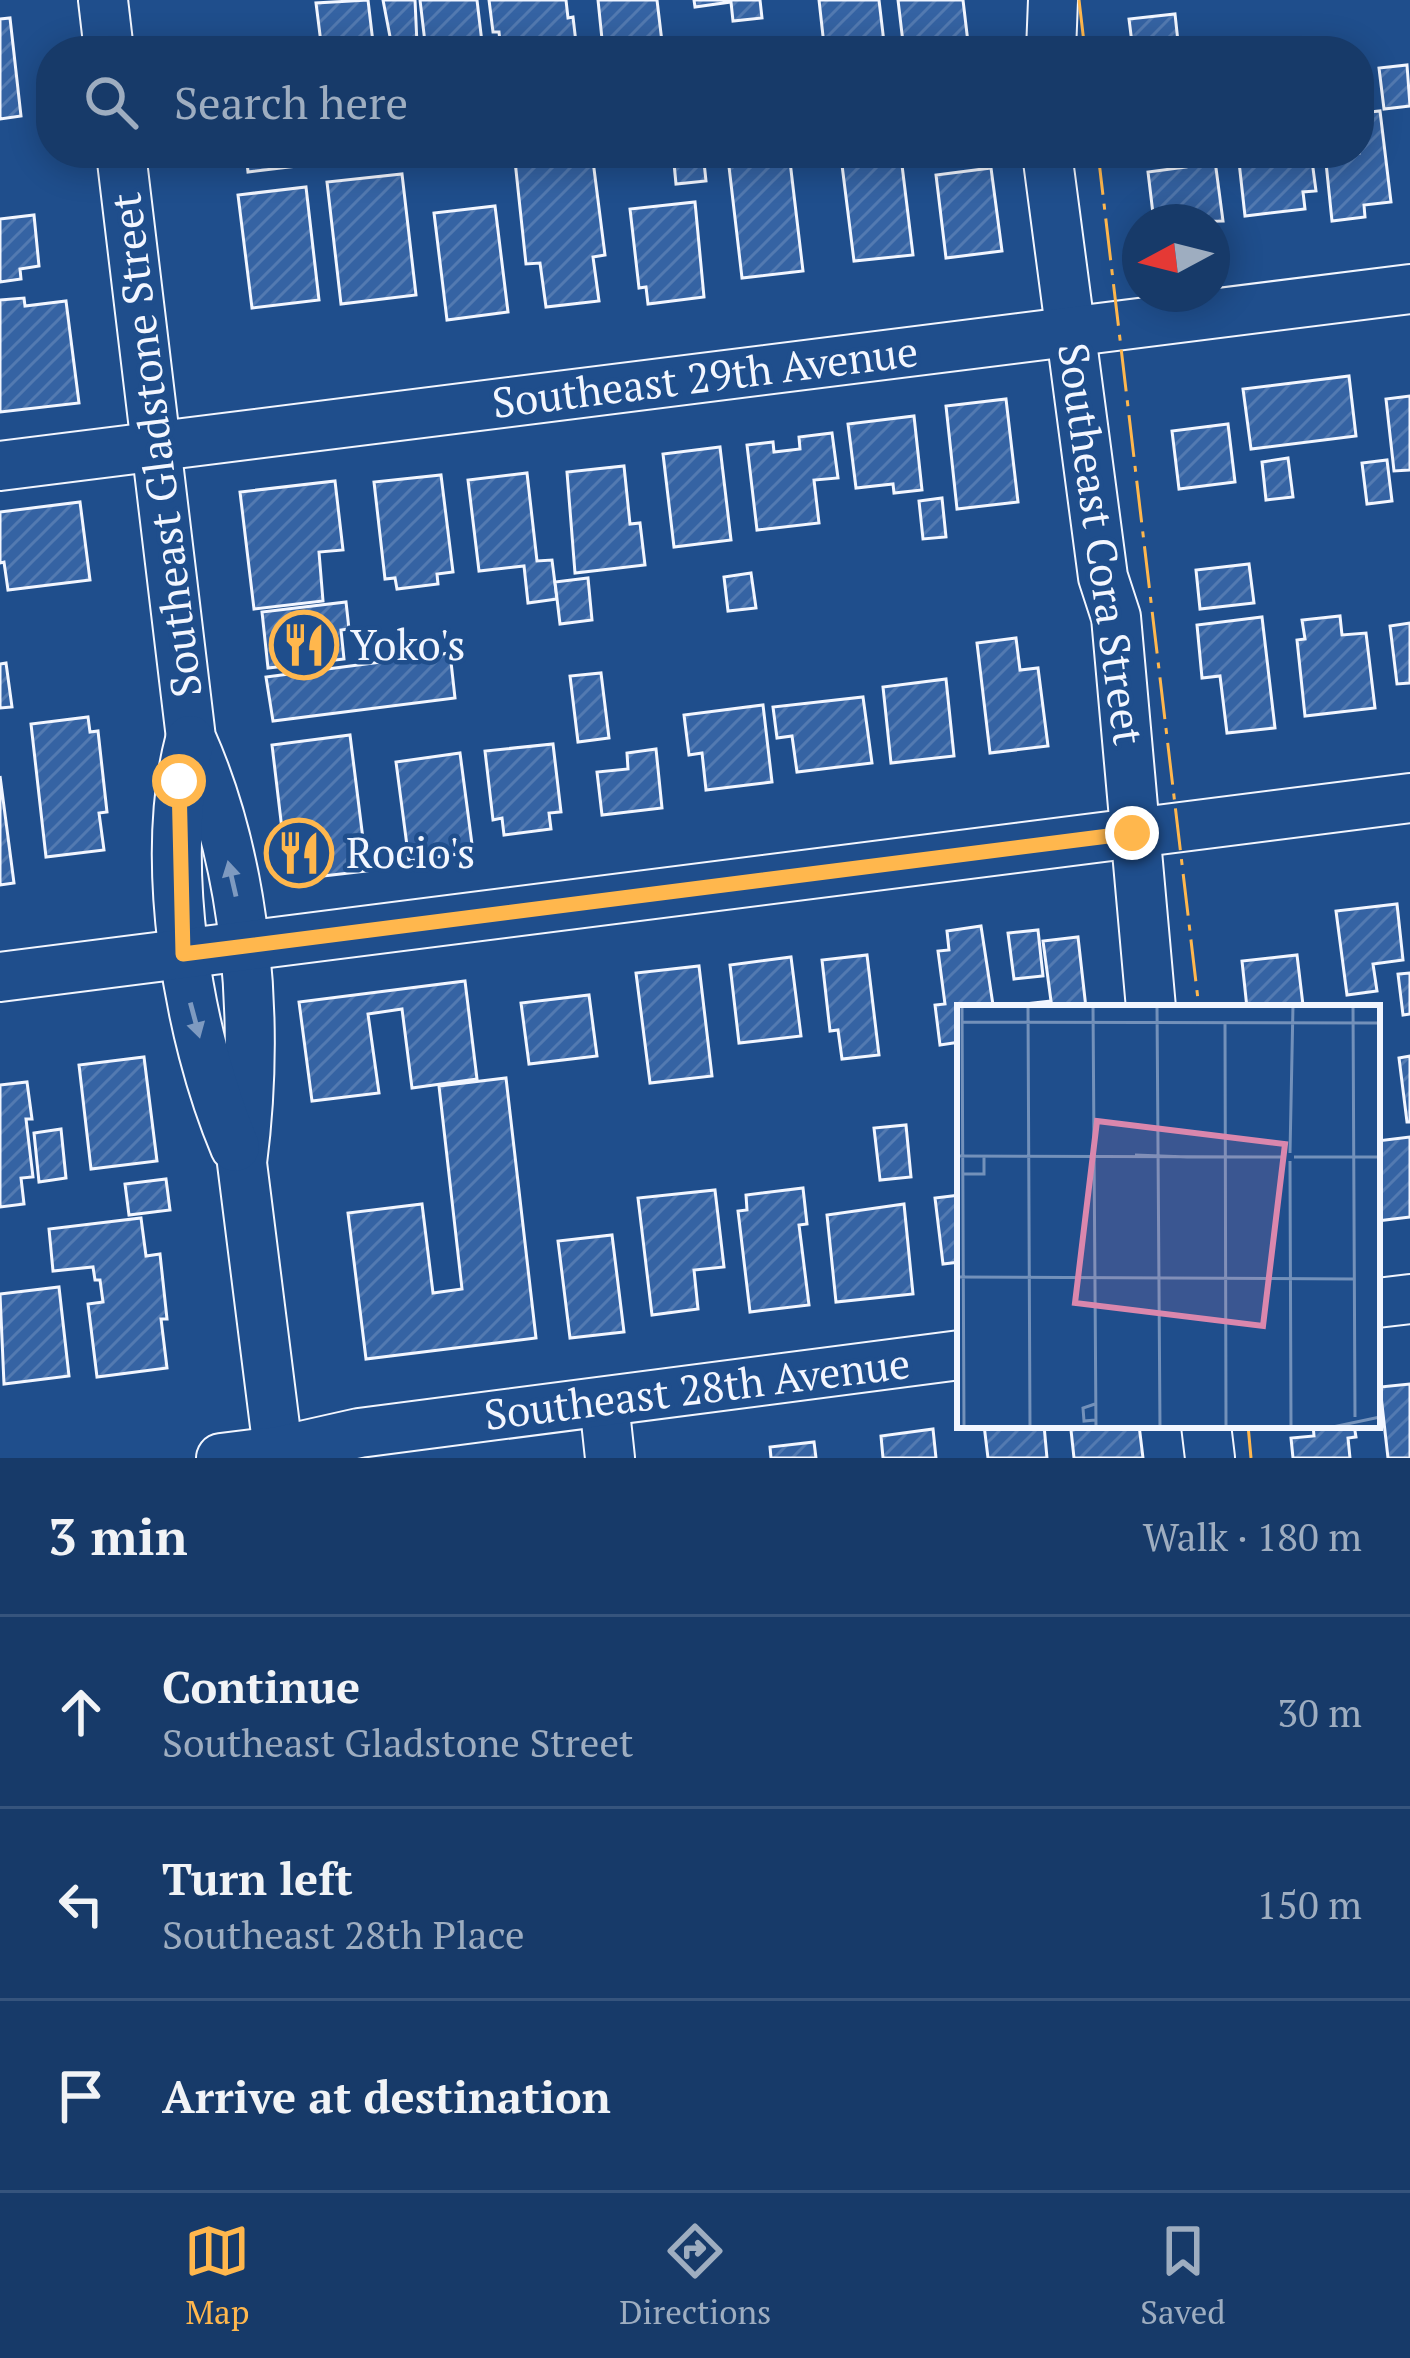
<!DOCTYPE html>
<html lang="en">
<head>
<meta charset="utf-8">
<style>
  body { margin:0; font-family:"PT Serif",serif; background:#20416f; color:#f1f3f6 }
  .compass { position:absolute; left:1122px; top:204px; width:108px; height:108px; border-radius:50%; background:#173a69; box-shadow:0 6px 30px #0003; rotate:263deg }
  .stop { position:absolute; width:36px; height:36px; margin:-27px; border:9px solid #ffb74d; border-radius:50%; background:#fff }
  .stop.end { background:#ffb74d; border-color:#fff; box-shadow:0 3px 12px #0008 }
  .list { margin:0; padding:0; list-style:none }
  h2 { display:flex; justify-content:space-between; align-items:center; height:156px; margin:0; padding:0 48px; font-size:51px }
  h2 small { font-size:39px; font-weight:400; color:#9eadc0 }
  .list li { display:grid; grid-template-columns:78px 1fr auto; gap:36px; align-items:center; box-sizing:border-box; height:192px; padding:0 48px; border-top:3px solid #36547d }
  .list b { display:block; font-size:45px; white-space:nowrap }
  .list p { margin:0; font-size:39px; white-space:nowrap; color:#9eadc0 }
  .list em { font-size:39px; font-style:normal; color:#9eadc0 }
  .icon { flex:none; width:66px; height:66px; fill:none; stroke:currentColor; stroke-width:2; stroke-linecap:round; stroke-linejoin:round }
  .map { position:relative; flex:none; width:1410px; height:1458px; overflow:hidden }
  .search { position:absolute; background:#173a69; box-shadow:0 6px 30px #0003; left:36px; right:36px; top:36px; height:132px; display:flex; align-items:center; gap:30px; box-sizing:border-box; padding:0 42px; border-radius:48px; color:#9eadc0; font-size:45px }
  .sheet { height:732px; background:#173a69 }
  nav { display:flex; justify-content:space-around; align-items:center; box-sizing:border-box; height:168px; border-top:3px solid #36547d; background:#173a69; font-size:33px; color:#9eadc0 }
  nav a { display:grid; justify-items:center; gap:6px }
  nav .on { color:#ffb74d }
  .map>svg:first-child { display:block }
</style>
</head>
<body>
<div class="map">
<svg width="1410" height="1458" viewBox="0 0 1410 1458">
  <defs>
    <pattern id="building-hatch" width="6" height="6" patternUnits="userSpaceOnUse" patternTransform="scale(3)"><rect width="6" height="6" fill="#3563a3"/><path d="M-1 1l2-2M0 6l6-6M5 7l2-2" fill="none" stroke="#537ab1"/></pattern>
  </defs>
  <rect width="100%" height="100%" fill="#1f4e8c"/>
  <!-- building -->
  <g fill="url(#building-hatch)" stroke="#f2f6ff" stroke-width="3">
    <polygon points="368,0 374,51 322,51 316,3"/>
    <polygon points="383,0 415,0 417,44 392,47"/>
    <polygon points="420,0 477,0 483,51 426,51"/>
    <polygon points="489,0 566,0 568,18 573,17 577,51 501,51 499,32 493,32"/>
    <polygon points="598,0 657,0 662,42 603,49"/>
    <polygon points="694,0 760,0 762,18 733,21 731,2 695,7"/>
    <polygon points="819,0 879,0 885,51 808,51 808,47 824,45"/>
    <polygon points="898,0 963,0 969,51 904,51"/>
    <polygon points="1175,14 1179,51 1133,51 1129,19"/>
    <polygon points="10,18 21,116 0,119 0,19"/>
    <polygon points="1407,65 1410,106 1384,109 1379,68"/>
    <polygon points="1380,111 1391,202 1364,205 1365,217 1332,221 1325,153 1359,153 1359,113"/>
    <polygon points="246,153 297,153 298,166 248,172"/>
    <polygon points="404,153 449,153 450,159 406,165"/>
    <polygon points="592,153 605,255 593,257 599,301 546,307 540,263 526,264 515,161"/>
    <polygon points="673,153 703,153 706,181 676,184"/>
    <polygon points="768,153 789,153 803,271 742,278 728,158"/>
    <polygon points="1184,153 1214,153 1223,221 1154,222 1148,172 1186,167"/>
    <polygon points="1238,153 1311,153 1316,191 1303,192 1305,209 1245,216"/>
    <polygon points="901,157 913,255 854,261 842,165"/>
    <polygon points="991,168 1002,251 946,258 936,175"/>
    <polygon points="402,174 416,295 341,304 327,182"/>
    <polygon points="306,187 319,300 252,308 238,195"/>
    <polygon points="695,202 704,297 648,304 646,287 639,288 630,209"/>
    <polygon points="495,206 508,312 447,320 434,213"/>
    <polygon points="34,215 39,266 20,269 21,279 0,282 0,219"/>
    <polygon points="24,298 25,306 66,301 79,403 0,412 0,300"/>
    <polygon points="1349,376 1356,436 1251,449 1243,389"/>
    <polygon points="1410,396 1410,470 1394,471 1386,399"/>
    <polygon points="1006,399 1018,502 957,509 946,406"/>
    <polygon points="914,416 922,490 894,493 893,484 856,488 848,424"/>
    <polygon points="1228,424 1235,482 1179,489 1172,431"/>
    <polygon points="832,433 838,478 814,480 819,523 757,530 747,445 773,442 774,452 800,449 799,437"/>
    <polygon points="720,447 731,540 674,547 663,454"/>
    <polygon points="1288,458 1293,497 1266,500 1262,462"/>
    <polygon points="1387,460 1392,501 1367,504 1362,463"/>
    <polygon points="624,466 630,524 640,523 645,565 575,573 567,472"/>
    <polygon points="527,473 537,561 552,560 557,599 528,603 524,566 479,571 468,480"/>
    <polygon points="441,475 453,572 437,574 438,584 397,589 395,578 385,579 374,482"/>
    <polygon points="335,481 343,550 319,552 323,601 254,609 240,492"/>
    <polygon points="942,498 946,537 923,539 919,501"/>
    <polygon points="80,502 90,580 8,590 4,562 0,563 0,512"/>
    <polygon points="1249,564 1254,603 1200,609 1196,570"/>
    <polygon points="751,573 756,608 728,611 724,577"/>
    <polygon points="588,578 592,620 560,624 555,582"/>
    <polygon points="346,602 349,629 341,630 344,659 268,668 262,612"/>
    <polygon points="1340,616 1342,635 1366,633 1375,708 1305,716 1297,640 1305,639 1302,620"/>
    <polygon points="1262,617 1275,728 1227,733 1220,676 1202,678 1197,625"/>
    <polygon points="1410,623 1410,683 1397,684 1390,626"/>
    <polygon points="1016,638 1020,670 1038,668 1048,746 990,753 977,643"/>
    <polygon points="450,653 455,698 273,721 266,677"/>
    <polygon points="6,663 12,707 0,708 0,664"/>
    <polygon points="601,673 609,738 578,742 570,676"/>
    <polygon points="946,679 954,756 891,763 883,687"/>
    <polygon points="863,697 872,763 797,772 792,736 777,738 773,707"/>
    <polygon points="763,705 772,782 706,790 702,753 689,755 684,715"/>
    <polygon points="88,717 90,732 98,731 107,812 99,813 104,850 46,857 31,724"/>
    <polygon points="350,735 367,871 288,880 272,745"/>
    <polygon points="553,744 561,812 549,813 551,829 504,835 502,818 493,820 485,751"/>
    <polygon points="656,749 662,808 602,815 597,772 628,769 627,753"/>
    <polygon points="460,753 473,852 409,861 396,762"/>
    <polygon points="0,776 14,883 0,885"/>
    <polygon points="1397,904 1403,960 1373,964 1377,991 1347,995 1336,911"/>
    <polygon points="981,926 993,1005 960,1008 960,1042 940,1045 935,1005 945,1004 938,951 949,950 947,931"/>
    <polygon points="1038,930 1043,976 1014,979 1008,933"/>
    <polygon points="1078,937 1086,1008 1017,1008 1016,1005 1051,1001 1043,941"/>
    <polygon points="867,955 879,1055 842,1059 838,1030 830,1031 822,960"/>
    <polygon points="1297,955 1303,1005 1247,1008 1242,961"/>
    <polygon points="791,957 801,1036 739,1043 730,965"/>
    <polygon points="699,966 712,1076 650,1083 636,973"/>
    <polygon points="1410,973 1410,1014 1403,1015 1398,974"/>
    <polygon points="465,981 477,1079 412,1088 402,1009 368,1014 379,1093 312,1101 299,1002"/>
    <polygon points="589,995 597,1056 529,1064 521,1003"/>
    <polygon points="1410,1056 1410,1122 1407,1122 1399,1058"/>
    <polygon points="144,1057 157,1161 91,1169 79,1065"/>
    <polygon points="506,1078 536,1338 366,1359 348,1213 422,1204 433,1293 462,1289 439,1086"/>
    <polygon points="27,1082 32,1119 26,1119 33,1177 21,1178 24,1204 0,1207 0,1085"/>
    <polygon points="906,1125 911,1177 880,1180 874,1128"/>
    <polygon points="61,1129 66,1178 39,1182 34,1133"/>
    <polygon points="1410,1137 1410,1217 1377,1221 1377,1141"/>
    <polygon points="166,1179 170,1210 129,1215 125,1184"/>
    <polygon points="803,1188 807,1224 799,1225 809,1305 750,1312 738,1211 747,1210 746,1195"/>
    <polygon points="715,1190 724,1267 694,1270 698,1309 652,1315 638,1198"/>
    <polygon points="960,1195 960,1262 943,1264 935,1198"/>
    <polygon points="904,1204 913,1294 836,1302 827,1215"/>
    <polygon points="141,1218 146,1256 160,1254 167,1319 161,1319 167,1368 97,1377 88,1304 103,1302 100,1280 95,1280 93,1267 53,1271 49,1229"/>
    <polygon points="612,1235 624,1332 570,1338 558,1241"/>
    <polygon points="59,1287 69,1376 4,1384 0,1294"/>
    <polygon points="1410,1384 1410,1458 1388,1458 1380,1387"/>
    <polygon points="984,1425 1044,1425 1047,1458 988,1458"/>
    <polygon points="1112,1425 1139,1425 1143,1458 1074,1458 1071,1430"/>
    <polygon points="1313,1425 1354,1425 1356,1437 1348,1438 1350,1458 1293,1458 1291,1438 1314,1436"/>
    <polygon points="933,1429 936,1458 883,1458 881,1436"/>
    <polygon points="814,1442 816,1458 771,1458 770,1447"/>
  </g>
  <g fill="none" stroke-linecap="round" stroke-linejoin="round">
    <defs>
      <g id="minor">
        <polyline points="103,0 109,51"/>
        <polyline points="1051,51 1053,0"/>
        <path d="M121,153l70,585c57,128 69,286 51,425l37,295"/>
        <polyline points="1047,153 1103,577 1116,617 1151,1008"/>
        <polyline points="0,466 1410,289"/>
        <path d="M190,740c-31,119 -3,294 45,407"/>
        <polyline points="0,977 1410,798"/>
        <polyline points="1377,1303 1410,1299"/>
        <polyline points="604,1402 610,1458"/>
        <polyline points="1206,1425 1210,1458"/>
        <polyline points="221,1458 279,1451 359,1433 960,1355"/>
      </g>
    </defs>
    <!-- minor casing -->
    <use href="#minor" stroke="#f2f6ff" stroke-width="52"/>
    <!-- minor -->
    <use href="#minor" stroke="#1f4e8c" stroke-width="48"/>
    <!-- power -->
    <g stroke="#ffb74d" stroke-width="3" stroke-dasharray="42 9 6 9" stroke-linecap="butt">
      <polyline points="1079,0 1085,51"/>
      <polyline points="1098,153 1199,1008"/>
      <polyline points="1248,1425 1251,1458"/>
    </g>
  </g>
  <!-- one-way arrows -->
  <defs><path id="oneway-solid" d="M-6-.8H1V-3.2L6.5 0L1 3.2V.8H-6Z" transform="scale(3)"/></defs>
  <g fill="#7e9ac0">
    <use href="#oneway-solid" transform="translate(232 879) rotate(-103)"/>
    <use href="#oneway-solid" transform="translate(195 1020) rotate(75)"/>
  </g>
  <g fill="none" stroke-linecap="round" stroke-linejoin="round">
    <!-- route -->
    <polyline stroke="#ffb74d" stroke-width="15" points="179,781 183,954 1132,833"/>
  </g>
  <!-- icons -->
  <defs>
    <symbol id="restaurant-ring" viewBox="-11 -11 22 22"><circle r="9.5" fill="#1f4e8c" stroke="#ffb74d" stroke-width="1.5"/><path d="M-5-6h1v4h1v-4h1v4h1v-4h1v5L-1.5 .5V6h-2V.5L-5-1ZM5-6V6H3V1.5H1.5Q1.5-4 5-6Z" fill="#ffb74d"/></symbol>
  </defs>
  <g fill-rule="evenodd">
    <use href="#restaurant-ring" x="266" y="607" width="76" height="76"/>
    <use href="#restaurant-ring" x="261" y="815" width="76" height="76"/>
  </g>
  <g text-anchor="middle" stroke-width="9" stroke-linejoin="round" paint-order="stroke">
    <!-- street labels -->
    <g font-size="42" fill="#f2f6ff" stroke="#1f4e8c">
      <text transform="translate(705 377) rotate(-7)" y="15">Southeast 29th Avenue</text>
      <text transform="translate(156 445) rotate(-97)" y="15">Southeast Gladstone Street</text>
      <text transform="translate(1101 544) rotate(82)" y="15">Southeast Cora Street</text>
      <text transform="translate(697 1389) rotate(-7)" y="15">Southeast 28th Avenue</text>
    </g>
    <!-- poi labels -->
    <g font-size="42" fill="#f2f6ff" stroke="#1f4e8c" text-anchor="start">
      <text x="350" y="660">Yoko's</text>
      <text x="346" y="868">Rocio's</text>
    </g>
  </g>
  <!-- overview -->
  <g transform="translate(957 1005)">
    <rect width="423" height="423" fill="#1f4e8c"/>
    <path fill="none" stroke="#7391ba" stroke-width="3" d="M5,0l2,423M71,0l2,423M136,0l3,423M200,0l3,423M396,0l2,412M5,17l418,1M268,17l1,406M333,148l3,-148M178,150l52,2M0,151l329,1M337,152h86M333,156l1,267M7,169h20v-18M0,272l398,2M138,415l-11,1 -1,-13 12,-4M371,423l52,-11"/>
    <path fill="#da87ad" fill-opacity="0.15" stroke="#da87ad" stroke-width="6" d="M140,116l188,23 -22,182 -188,-23z"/>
    <rect width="423" height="423" fill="none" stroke="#f2f6ff" stroke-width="6"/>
  </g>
</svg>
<svg class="compass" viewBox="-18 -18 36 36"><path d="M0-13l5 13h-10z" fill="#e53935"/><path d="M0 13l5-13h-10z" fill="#9eadc0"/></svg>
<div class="stop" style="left:179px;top:781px"></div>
<div class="stop end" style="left:1132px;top:833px"></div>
<div class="search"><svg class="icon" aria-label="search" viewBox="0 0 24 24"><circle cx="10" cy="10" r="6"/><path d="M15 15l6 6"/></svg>Search here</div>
</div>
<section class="sheet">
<h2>3 min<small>Walk · 180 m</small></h2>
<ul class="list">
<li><svg class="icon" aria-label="ahead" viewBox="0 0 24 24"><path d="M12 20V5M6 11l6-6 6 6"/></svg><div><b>Continue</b><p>Southeast Gladstone Street</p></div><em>30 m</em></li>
<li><svg class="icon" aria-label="left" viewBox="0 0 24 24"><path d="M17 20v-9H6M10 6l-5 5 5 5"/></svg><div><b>Turn left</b><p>Southeast 28th Place</p></div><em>150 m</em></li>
<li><svg class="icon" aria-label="arrive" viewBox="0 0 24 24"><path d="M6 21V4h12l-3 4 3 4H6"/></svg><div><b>Arrive at destination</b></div></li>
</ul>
</section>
<nav>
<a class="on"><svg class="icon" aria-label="map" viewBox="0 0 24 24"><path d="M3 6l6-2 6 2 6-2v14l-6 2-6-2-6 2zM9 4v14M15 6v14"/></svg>Map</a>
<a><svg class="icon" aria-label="directions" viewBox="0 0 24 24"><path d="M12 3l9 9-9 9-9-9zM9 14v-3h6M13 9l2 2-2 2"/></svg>Directions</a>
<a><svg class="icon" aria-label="saved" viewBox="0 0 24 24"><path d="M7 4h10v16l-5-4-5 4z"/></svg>Saved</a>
</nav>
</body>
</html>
